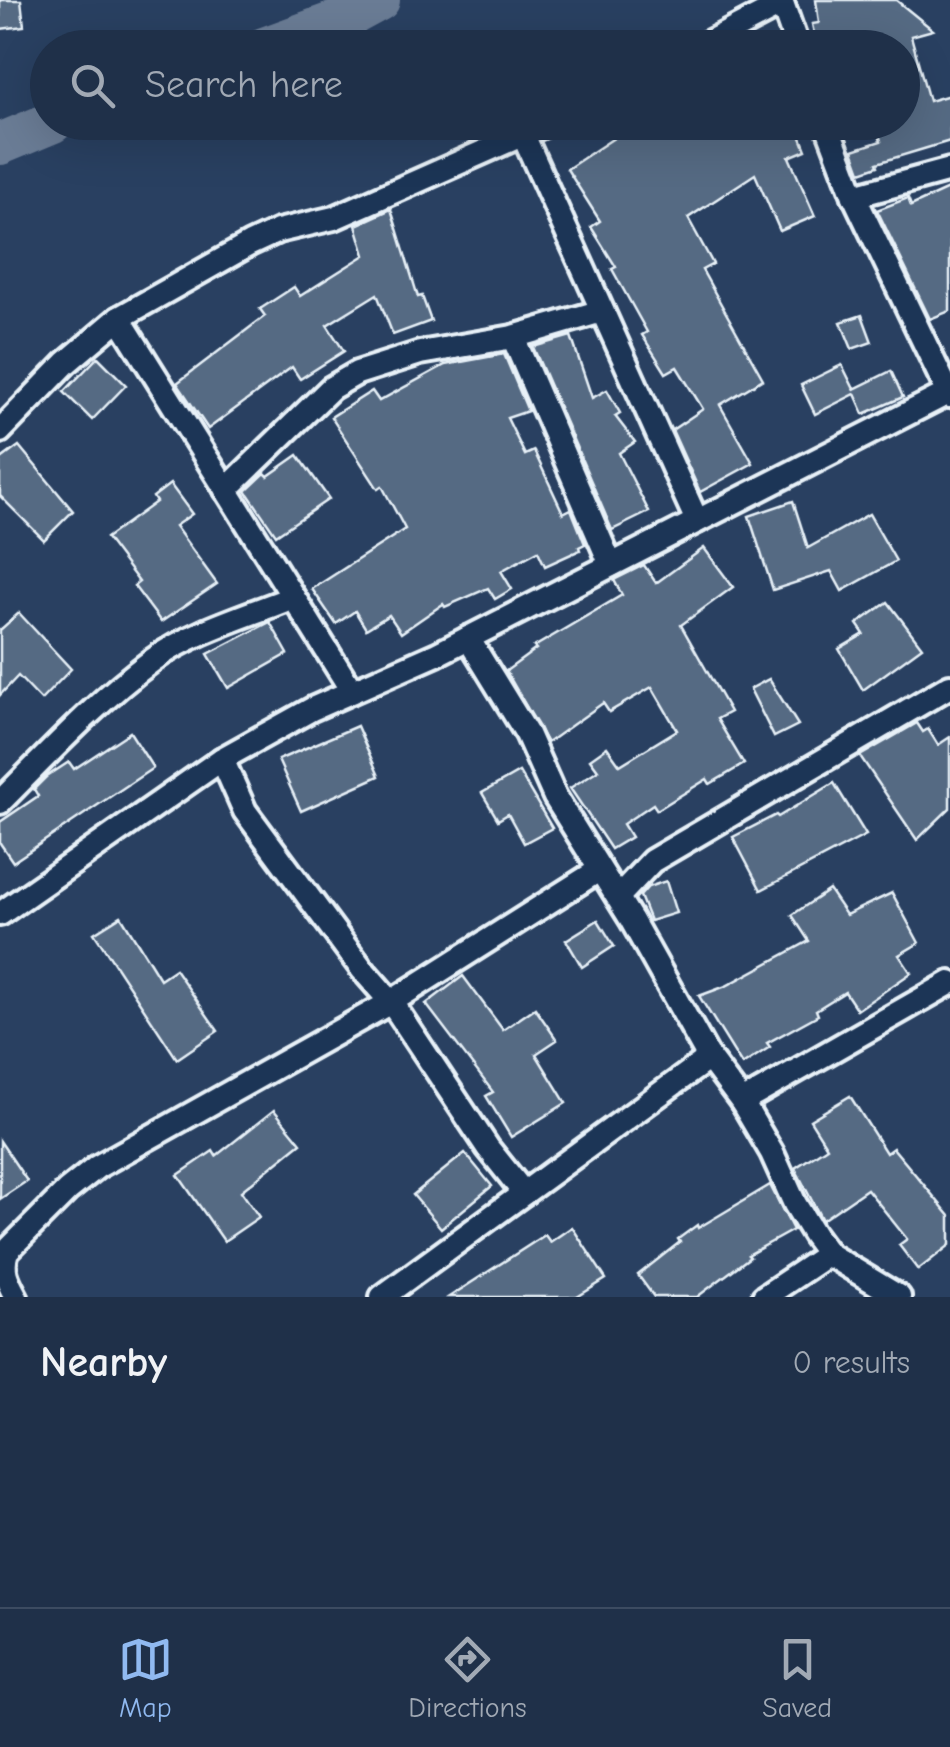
<!DOCTYPE html>
<html lang="en">
<head>
<meta charset="utf-8">
<style>
  body { margin:0; font-family:"Comic Neue",sans-serif; background:#2c3c53; color:#f1f3f6 }
  .list { margin:0; padding:0; list-style:none }
  h2 { display:flex; justify-content:space-between; align-items:center; height:130px; margin:0; padding:0 40px; font-size:42px }
  h2 small { font-size:32px; font-weight:400; color:#a1a9b4 }
  .icon { flex:none; width:55px; height:55px; fill:none; stroke:currentColor; stroke-width:2; stroke-linecap:round; stroke-linejoin:round }
  .map { position:relative; flex:none; width:950px; height:1297px; overflow:hidden }
  .search { position:absolute; background:#1f3049; box-shadow:0 10px 40px #0002; left:30px; right:30px; top:30px; height:110px; display:flex; align-items:center; gap:25px; box-sizing:border-box; padding:0 35px; border-radius:55px; color:#a1a9b4; font-size:38px }
  .sheet { height:310px; background:#1f3049 }
  nav { display:flex; justify-content:space-around; align-items:center; box-sizing:border-box; height:140px; border-top:2px solid #3c4b61; background:#1f3049; font-size:28px; color:#a1a9b4 }
  nav a { display:grid; justify-items:center; gap:5px }
  nav .on { color:#90b9f0 }
  .map>svg:first-child { display:block }
</style>
</head>
<body>
<div class="map">
<svg width="950" height="1297" viewBox="0 0 950 1297">
  <rect width="100%" height="100%" fill="#294061"/>
  <filter id="ink" filterUnits="userSpaceOnUse"><feTurbulence type="fractalNoise" baseFrequency=".01" numOctaves="2"/><feDisplacementMap in="SourceGraphic" scale="20" xChannelSelector="R" yChannelSelector="G"/><feConvolveMatrix kernelMatrix="1 2 1 2 8 2 1 2 1" color-interpolation-filters="sRGB"/></filter>
  <g filter="url(#ink)">
    <g fill="none" stroke-linecap="round" stroke-linejoin="round">
      <!-- river -->
      <g stroke="#6b7c95" stroke-width="42">
        <polyline points="264,48 346,18 379,0"/>
        <polyline points="0,144 53,122"/>
      </g>
    </g>
    <!-- building -->
    <g fill="#556a83" stroke="#e8f1f8" stroke-width="2.5">
      <polygon points="0,0 21,0 24,26 0,29"/>
      <polygon points="816,0 896,0 933,30 911,36 929,101 950,95 950,141 877,163 878,166 861,172 853,150 881,141 875,122 902,122 902,48 817,48 812,24 819,23"/>
      <polygon points="638,122 711,122 717,134 746,122 795,122 806,150 789,157 815,216 780,231 755,174 688,218 713,264 702,270 763,379 720,405 753,463 700,492 672,430 703,409 677,367 666,373 642,335 647,332 612,269 616,267 591,227 600,221 567,169"/>
      <polygon points="950,188 950,311 930,319 877,210 908,198 911,206"/>
      <polygon points="391,209 418,297 422,296 431,321 393,335 377,294 327,325 344,351 300,379 292,367 208,429 177,383 265,316 260,309 294,287 300,296 365,255 356,225"/>
      <polygon points="862,315 872,342 852,349 841,322"/>
      <polygon points="571,336 592,398 607,390 620,413 615,416 635,442 619,453 649,512 612,530 533,347"/>
      <polygon points="504,354 528,411 507,418 525,455 534,451 563,513 571,509 585,544 579,547 580,550 545,566 538,551 501,571 512,589 495,599 488,588 445,607 443,604 401,633 389,615 366,629 355,611 336,624 312,589 405,529 382,486 378,489 331,417 372,391 379,401 445,365"/>
      <polygon points="98,357 126,385 92,420 64,392"/>
      <polygon points="842,365 854,389 891,371 903,397 864,414 855,394 815,414 801,385"/>
      <polygon points="19,446 73,511 44,540 0,496 0,460"/>
      <polygon points="298,455 329,499 276,535 246,491 265,473 268,476"/>
      <polygon points="170,484 192,514 175,526 217,584 161,622 134,586 139,582 106,538 156,502 153,497"/>
      <polygon points="793,501 808,548 869,514 896,561 842,591 831,571 773,590 749,516"/>
      <polygon points="704,548 733,587 681,625 730,712 717,719 744,764 710,784 707,779 657,810 653,804 623,824 631,837 611,849 570,788 598,770 590,759 607,747 620,765 677,730 652,687 609,712 603,703 547,743 506,671 536,649 534,647 622,595 614,580 644,565 656,583"/>
      <polygon points="888,602 922,647 863,690 839,649 864,634 857,624"/>
      <polygon points="19,613 71,669 41,700 18,676 0,695 0,630"/>
      <polygon points="270,622 288,654 228,688 208,654"/>
      <polygon points="769,679 798,725 774,737 750,689"/>
      <polygon points="917,723 923,732 928,729 938,745 950,737 950,808 917,840 860,756"/>
      <polygon points="357,726 379,776 301,811 278,760"/>
      <polygon points="130,732 153,768 13,862 0,843 0,822 38,796 34,789 46,777 69,762 74,769"/>
      <polygon points="519,772 552,828 524,843 508,814 498,820 482,793"/>
      <polygon points="834,783 866,835 761,890 733,837 776,815 778,817"/>
      <polygon points="666,881 676,913 650,921 640,896 648,887"/>
      <polygon points="829,890 846,915 892,893 919,943 899,955 911,973 857,1010 845,992 816,1010 818,1015 767,1043 770,1047 742,1065 699,996 726,986 809,941 792,915"/>
      <polygon points="121,916 160,979 175,969 218,1031 177,1059 94,933"/>
      <polygon points="598,920 614,946 582,967 566,940"/>
      <polygon points="463,976 503,1030 535,1008 557,1040 536,1054 566,1103 511,1137 486,1096 493,1092 426,1004"/>
      <polygon points="850,1096 886,1153 893,1148 950,1216 950,1245 918,1270 899,1245 907,1239 867,1189 822,1220 795,1168 827,1147 810,1120"/>
      <polygon points="274,1110 301,1143 241,1191 259,1217 224,1241 178,1175 213,1151 216,1156"/>
      <polygon points="0,1141 27,1181 0,1199"/>
      <polygon points="465,1153 492,1186 441,1228 413,1195"/>
      <polygon points="770,1185 793,1230 748,1255 750,1257 697,1297 654,1297 638,1275 680,1242 678,1239 697,1225 698,1228"/>
      <polygon points="572,1227 606,1279 577,1297 449,1297 545,1235 550,1242"/>
    </g>
    <g fill="none" stroke-linecap="round" stroke-linejoin="round">
      <defs>
        <g id="street">
          <polyline points="781,0 798,48"/>
          <polyline points="698,48 782,4"/>
          <polyline points="826,122 854,196 950,396"/>
          <polyline points="524,137 697,521"/>
          <polyline points="854,196 950,170"/>
          <polyline points="119,318 352,691"/>
          <polyline points="513,337 611,565"/>
          <polyline points="0,431 66,363 119,318 250,244 278,231 334,218 551,122"/>
          <polyline points="226,490 331,388 357,373 420,353 513,337 602,311"/>
          <polyline points="468,638 527,734 555,797 631,919 709,1058 742,1102 772,1153 795,1204 814,1235 828,1254 899,1297"/>
          <polyline points="222,759 245,811 362,969 391,1002 488,1148 524,1193"/>
          <path d="M0,802c49,-49 97,-101 153,-142 40,-29 94,-44 140,-63"/>
          <polyline points="618,897 652,861 950,686"/>
          <polyline points="0,914 222,759 312,709 437,654 948,393"/>
          <polyline points="742,1102 950,983"/>
          <path d="M16,1297c-9,-17 -15,-27 -9,-46l61,-61 29,-23 294,-165 208,-132"/>
          <polyline points="382,1297 709,1058"/>
          <polyline points="764,1297 828,1254"/>
        </g>
      </defs>
      <!-- street casing -->
      <use href="#street" stroke="#e8f1f8" stroke-width="30"/>
      <!-- street -->
      <use href="#street" stroke="#1d3557" stroke-width="22"/>
    </g>
  </g>
</svg>
<div class="search"><svg class="icon" aria-label="search" viewBox="0 0 24 24"><circle cx="10" cy="10" r="6"/><path d="M15 15l6 6"/></svg>Search here</div>
</div>
<section class="sheet">
<h2>Nearby<small>0 results</small></h2>
<ul class="list">
</ul>
</section>
<nav>
<a class="on"><svg class="icon" aria-label="map" viewBox="0 0 24 24"><path d="M3 6l6-2 6 2 6-2v14l-6 2-6-2-6 2zM9 4v14M15 6v14"/></svg>Map</a>
<a><svg class="icon" aria-label="directions" viewBox="0 0 24 24"><path d="M12 3l9 9-9 9-9-9zM9 14v-3h6M13 9l2 2-2 2"/></svg>Directions</a>
<a><svg class="icon" aria-label="saved" viewBox="0 0 24 24"><path d="M7 4h10v16l-5-4-5 4z"/></svg>Saved</a>
</nav>
</body>
</html>
